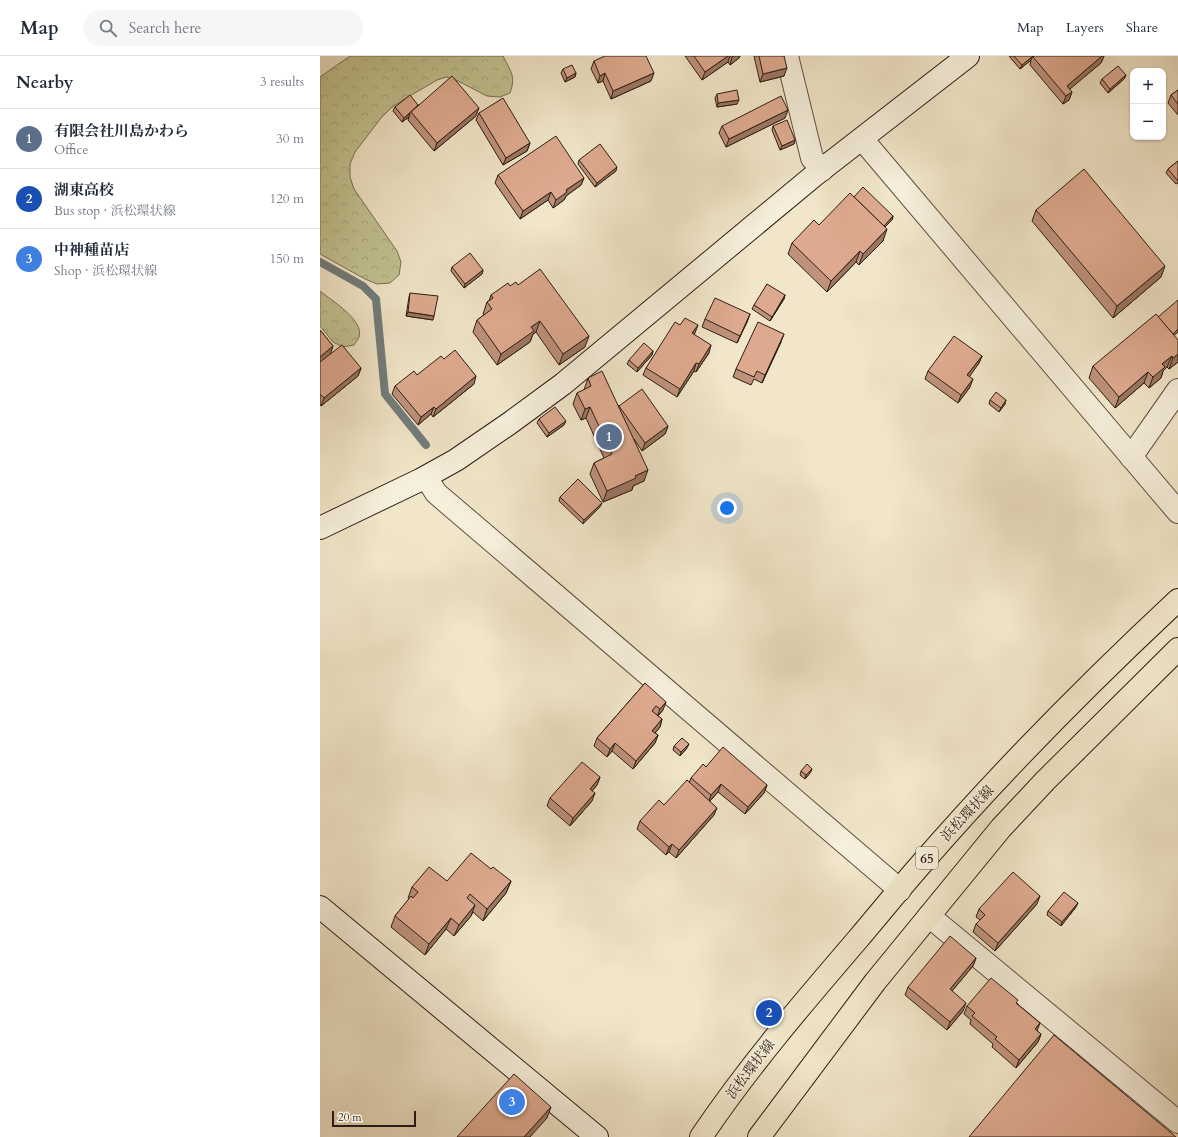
<!DOCTYPE html>
<html lang="en">
<head>
<meta charset="utf-8">
<style>
  body { margin:0; font-family:Cardo,"Noto Serif JP",serif; background:#f6f6f7; color:#1f2937 }
  .controls { position:absolute; right:12px; top:12px; display:grid; overflow:hidden; border-radius:8px; box-shadow:0 1px 3px #0004 }
  .controls button { width:36px; height:36px; display:grid; place-items:center; padding:0; border:0; border-bottom:1px solid #e0e1e3; background:#fff; color:#1f2937; font:20px sans-serif }
  .scale { position:absolute; left:12px; bottom:10px; width:84px; box-sizing:border-box; padding-left:4px; border:2px solid #2d1d14; border-top:0; font-size:11px; line-height:14px; white-space:nowrap; color:#2d1d14; -webkit-text-stroke:3px #f6efdc; paint-order:stroke }
  .you { position:absolute; left:407px; top:452px; width:14px; height:14px; margin:-10px; border:3px solid #fff; border-radius:50%; background:#1a73e8; box-shadow:0 0 0 6px #1a73e833 }
  .badge { display:grid; place-items:center; width:26px; height:26px; border-radius:50%; background:#7c3aed; color:#fff; font-size:13px; font-weight:700 }
  .pin { position:absolute; translate:-50% -50%; border:2px solid #fff; box-shadow:0 1px 4px #0006 }
  .list { margin:0; padding:0; list-style:none }
  h2 { display:flex; justify-content:space-between; align-items:center; height:52px; margin:0; padding:0 16px; font-size:17px }
  h2 small { font-size:13px; font-weight:400; color:#747a83 }
  .list li { display:grid; grid-template-columns:26px 1fr auto; gap:12px; align-items:center; box-sizing:border-box; height:60px; padding:0 16px; border-top:1px solid #e0e1e3 }
  .list b { display:block; font-size:15px; white-space:nowrap }
  .list p { margin:0; font-size:13px; white-space:nowrap; color:#747a83 }
  .list em { font-size:13px; font-style:normal; color:#747a83 }
  .icon { flex:none; width:22px; height:22px; fill:none; stroke:currentColor; stroke-width:2; stroke-linecap:round; stroke-linejoin:round }
  .map { position:relative; flex:none; width:858px; height:1081px; overflow:hidden }
  header { display:flex; align-items:center; gap:24px; box-sizing:border-box; height:56px; padding:0 20px; background:#fff; border-bottom:1px solid #e0e1e3 }
  header strong { font-size:19px }
  nav { display:flex; gap:22px; margin-inline-start:auto; font-size:14px }
  .search { width:280px; height:36px; background:#f6f6f7; display:flex; align-items:center; gap:10px; box-sizing:border-box; padding:0 14px; border-radius:22px; color:#747a83; font-size:15px }
  main { display:flex }
  aside { flex:1; background:#fff }
  .map>svg:first-child { display:block }
</style>
</head>
<body>
<header>
<strong>Map</strong>
<div class="search"><svg class="icon" aria-label="search" viewBox="0 0 24 24"><circle cx="10" cy="10" r="6"/><path d="M15 15l6 6"/></svg>Search here</div>
<nav><a>Map</a><a>Layers</a><a>Share</a></nav>
</header>
<main>
<aside>
<h2>Nearby<small>3 results</small></h2>
<ul class="list">
<li><span class="badge" style="background:#5c6f8a">1</span><div><b>有限会社川島かわら</b><p>Office</p></div><em>30 m</em></li>
<li><span class="badge" style="background:#1a4fb4">2</span><div><b>湖東高校</b><p>Bus stop · 浜松環状線</p></div><em>120 m</em></li>
<li><span class="badge" style="background:#3f7fe0">3</span><div><b>中神種苗店</b><p>Shop · 浜松環状線</p></div><em>150 m</em></li>
</ul>
</aside>
<div class="map">
<svg width="858" height="1081" viewBox="0 0 858 1081">
  <defs>
    <pattern id="forest-crowns" width="20" height="18" patternUnits="userSpaceOnUse"><rect width="20" height="18" fill="#c2c391"/><path d="M2 6a3 3 0 1 1 6 0M12 15a3 3 0 1 1 6 0" fill="none" stroke="#a7a77c"/></pattern>
  </defs>
  <rect width="100%" height="100%" fill="#f1e6c9"/>
  <filter id="stains"><feTurbulence type="fractalNoise" baseFrequency=".005" numOctaves="4"/><feColorMatrix values="0 0 0 0 .2 0 0 0 0 .09 0 0 0 0 .02 0 0 0 .5 -.17"/></filter>
  <radialGradient id="worn" r=".72"><stop offset=".6" stop-color="#630" stop-opacity="0"/><stop offset="1" stop-color="#630" stop-opacity=".3"/></radialGradient>
  <!-- forest -->
  <g fill="url(#forest-crowns)" stroke="#787052">
    <path d="M30,0h153c8,16 13,20 7,37l-10,4 -13,-1 -31,-16 -10,-3 -9,3 -34,20 -12,8 -10,10 -26,34 -5,12v13l4,12 43,62 4,11 -2,13 -9,8 -13,1 -12,-5 -45,-25v-177z"/>
    <path d="M0,235c11,9 45,30 39,46 -1,3 -4,6 -5,8l-11,2 -10,-5 -13,-16z"/>
  </g>
  <g fill="none" stroke-linecap="round" stroke-linejoin="round">
    <!-- stream -->
    <polyline stroke="#727d7c" stroke-width="8" points="0,206 43,230 56,243 65,338 106,389"/>
    <defs>
      <g id="street">
        <polyline points="467,0 492,102 502,114"/>
        <polyline points="542,83 858,456"/>
        <polyline points="811,401 858,334"/>
        <polyline points="106,421 116,437 580,834"/>
        <polyline points="609,860 858,1066"/>
      </g>
      <g id="secondary">
        <polyline points="0,472 100,424 136,404 190,367 243,328 496,118 648,0"/>
        <polyline points="0,851 277,1081"/>
      </g>
      <g id="primary">
        <path d="M381,1081c47,-70 102,-134 157,-198 22,-26 43,-52 65,-77 80,-92 166,-179 255,-262"/>
        <polyline points="439,1081 555,926 681,772 725,725 858,593"/>
      </g>
    </defs>
    <!-- street casing -->
    <use href="#street" stroke="#5e4f41" stroke-width="24"/>
    <!-- secondary casing -->
    <use href="#secondary" stroke="#2d1d14" stroke-width="24"/>
    <!-- primary casing -->
    <use href="#primary" stroke="#2d1d14" stroke-width="24"/>
    <!-- street -->
    <use href="#street" stroke="#f6efdc" stroke-width="22"/>
    <!-- secondary -->
    <use href="#secondary" stroke="#f6efdc" stroke-width="22"/>
    <!-- primary -->
    <use href="#primary" stroke="#f1e6c9" stroke-width="22"/>
  </g>
  <!-- wall -->
  <g fill="#bf927b" stroke="#2d1d14">
    <polygon points="365,0 420,0 419,2 410,9 408,6 382,24"/>
    <polygon points="434,0 464,0 464,20 440,26"/>
    <polygon points="689,0 784,0 781,7 749,33 752,36 749,44 743,48 710,9 711,4 700,13"/>
    <polygon points="274,5 331,25 291,43 283,25 278,27 271,13"/>
    <polygon points="243,13 256,17 255,21 245,26 241,17"/>
    <polygon points="806,19 804,23 788,37 780,27 782,23"/>
    <polygon points="858,34 858,59 848,47 851,39"/>
    <polygon points="397,38 417,48 397,51 395,42"/>
    <polygon points="98,49 156,60 114,95 88,64 89,61 82,66 73,55 75,51"/>
    <polygon points="159,57 210,87 207,95 183,109 156,64"/>
    <polygon points="465,62 406,91 399,77 402,70"/>
    <polygon points="453,70 475,84 474,88 460,94 452,74"/>
    <polygon points="259,104 296,115 275,131 258,108"/>
    <polygon points="858,105 858,127 856,128 846,117 848,113"/>
    <polygon points="178,119 264,122 261,129 246,140 244,144 233,152 228,144 200,163 175,127"/>
    <polygon points="534,141 573,160 572,164 565,171 563,185 539,209 536,206 507,236 468,198 472,187 499,169"/>
    <polygon points="716,154 841,221 793,262 712,165"/>
    <polygon points="132,211 163,214 162,218 144,232 131,215"/>
    <polygon points="198,229 265,291 239,309 216,276 213,278 210,286 177,309 153,276 157,264 164,259 163,258 167,246 169,245 171,239 190,230"/>
    <polygon points="90,237 113,264 86,260 89,241"/>
    <polygon points="465,239 464,243 450,265 432,253 434,249"/>
    <polygon points="430,258 427,266 417,287 382,271 385,263"/>
    <polygon points="360,269 375,277 374,278 389,297 376,316 374,315 357,341 323,319 326,312"/>
    <polygon points="0,274 13,290 10,298 41,312 38,320 1,350 0,349"/>
    <polygon points="854,280 858,306 849,313 847,311 843,315 841,322 829,332 824,327 795,352 769,322 773,310"/>
    <polygon points="461,286 442,327 434,323 431,329 413,321 416,313"/>
    <polygon points="333,295 332,299 317,316 307,308 309,304"/>
    <polygon points="662,300 659,307 649,320 650,331 638,347 605,323 608,315"/>
    <polygon points="124,303 154,328 113,361 111,358 98,369 72,338 75,330 97,319"/>
    <polygon points="268,322 299,350 348,370 345,378 322,395 314,383 324,425 313,430 312,434 283,446 270,418 274,407 284,402 266,362 261,364 253,348 257,337 264,334"/>
    <polygon points="670,344 685,348 679,356 669,348"/>
    <polygon points="219,363 244,369 227,381 217,367"/>
    <polygon points="240,441 280,451 263,468 239,445"/>
    <polygon points="325,627 343,654 338,660 342,663 340,671 335,677 338,679 335,687 313,713 292,695 287,701 274,690 277,682"/>
    <polygon points="354,690 367,692 360,700 353,694"/>
    <polygon points="386,711 447,729 444,737 425,758 398,736 390,745 394,759 356,802 349,796 346,799 317,773 320,765 344,749 369,727 371,722"/>
    <polygon points="492,713 490,717 485,723 480,719 481,715"/>
    <polygon points="280,721 277,729 272,735 272,745 250,770 227,750 230,742"/>
    <polygon points="171,813 191,825 186,837 163,865 153,856 151,860 134,880 126,873 105,899 71,871 75,860 89,843 88,842 92,831 127,825"/>
    <polygon points="717,848 675,895 653,876 656,868 660,864 656,861 659,853"/>
    <polygon points="756,851 741,870 727,859 728,855"/>
    <polygon points="656,902 653,910 632,935 643,955 627,974 585,939 588,931"/>
    <polygon points="697,947 717,975 721,978 718,986 696,1012 672,991 673,988 650,968 651,964 644,958 647,950"/>
    <polygon points="456,954 446,965 442,961 444,957"/>
  </g>
  <!-- shaded-wall -->
  <g fill="#9b7764" stroke="#2d1d14">
    <polygon points="408,0 410,0 408,6 382,24 385,16"/>
    <polygon points="414,0 420,0 419,2 410,9 412,1"/>
    <polygon points="713,0 711,4 700,13 702,9"/>
    <polygon points="782,0 784,0 781,7 744,38 747,30"/>
    <polygon points="467,12 464,20 440,26 443,18"/>
    <polygon points="256,17 255,21 245,26 247,22"/>
    <polygon points="285,17 283,25 278,27 280,20"/>
    <polygon points="334,17 331,25 291,43 293,35"/>
    <polygon points="806,19 804,23 788,37 790,33"/>
    <polygon points="752,36 749,44 743,48 746,40"/>
    <polygon points="419,44 417,48 397,51 398,47"/>
    <polygon points="159,52 156,60 114,95 117,87"/>
    <polygon points="468,54 465,62 406,91 409,83"/>
    <polygon points="90,57 89,61 82,66 84,62"/>
    <polygon points="475,84 474,88 460,94 462,90"/>
    <polygon points="210,87 207,95 183,109 186,102"/>
    <polygon points="297,111 296,115 275,131 277,127"/>
    <polygon points="264,122 261,129 246,140 244,144 233,152 236,144 246,134"/>
    <polygon points="231,136 228,144 200,163 203,155"/>
    <polygon points="573,160 572,164 558,178 560,174"/>
    <polygon points="567,173 563,185 539,209 543,198"/>
    <polygon points="540,195 536,206 507,236 511,225"/>
    <polygon points="845,210 841,221 793,262 797,250"/>
    <polygon points="163,214 162,218 144,232 145,228"/>
    <polygon points="465,239 464,243 450,265 452,261"/>
    <polygon points="88,256 114,260 113,264 86,260"/>
    <polygon points="430,258 427,266 417,287 420,280"/>
    <polygon points="220,265 216,276 213,278 210,286 177,309 181,298 211,271"/>
    <polygon points="378,269 375,277 369,285 372,277"/>
    <polygon points="858,273 858,276 849,284 850,280"/>
    <polygon points="464,278 461,286 442,327 445,319"/>
    <polygon points="269,280 265,291 239,309 243,298"/>
    <polygon points="391,289 389,297 376,316 379,308"/>
    <polygon points="13,290 9,302 0,309 0,301"/>
    <polygon points="333,295 332,299 317,316 318,312"/>
    <polygon points="858,298 858,306 849,313 853,302"/>
    <polygon points="662,300 659,307 645,327 647,319"/>
    <polygon points="852,300 847,311 843,315 841,322 829,332 833,321 842,308"/>
    <polygon points="376,307 374,315 357,341 360,333"/>
    <polygon points="41,312 38,320 1,350 4,342"/>
    <polygon points="828,316 824,327 795,352 799,341"/>
    <polygon points="156,320 154,328 113,361 116,353"/>
    <polygon points="653,323 650,331 638,347 641,339"/>
    <polygon points="686,344 685,348 679,356 681,352"/>
    <polygon points="114,351 111,358 98,369 101,361"/>
    <polygon points="270,351 266,362 261,364 265,353"/>
    <polygon points="246,365 244,369 227,381 229,377"/>
    <polygon points="348,370 345,378 322,395 325,387"/>
    <polygon points="328,414 324,425 313,430 312,434 283,446 287,435 315,420"/>
    <polygon points="282,447 280,451 263,468 264,464"/>
    <polygon points="346,646 343,654 337,661 340,653"/>
    <polygon points="342,663 340,671 330,683 332,675"/>
    <polygon points="338,679 335,687 313,713 316,705"/>
    <polygon points="295,687 292,695 287,701 290,693"/>
    <polygon points="369,688 367,692 360,700 361,696"/>
    <polygon points="492,713 490,717 485,723 486,719"/>
    <polygon points="280,721 277,729 267,741 270,733"/>
    <polygon points="401,728 398,736 388,747 391,739"/>
    <polygon points="447,729 444,737 425,758 428,751"/>
    <polygon points="275,737 272,745 250,770 253,762"/>
    <polygon points="397,752 394,759 356,802 359,794"/>
    <polygon points="352,788 349,796 346,799 349,791"/>
    <polygon points="191,825 186,837 163,865 167,853"/>
    <polygon points="720,840 717,848 675,895 678,887"/>
    <polygon points="758,847 756,851 741,870 742,866"/>
    <polygon points="155,849 151,860 134,880 139,869"/>
    <polygon points="131,862 126,873 105,899 109,888"/>
    <polygon points="656,902 653,910 627,941 630,933"/>
    <polygon points="646,947 643,955 627,974 630,966"/>
    <polygon points="457,950 456,954 446,965 448,961"/>
    <polygon points="720,967 717,975 712,981 715,973"/>
    <polygon points="721,978 718,986 696,1012 699,1004"/>
    <polygon points="231,1051 227,1062 210,1081 204,1081"/>
  </g>
  <!-- building -->
  <g fill="#deaa8f" stroke="#2d1d14">
    <polygon points="285,0 326,0 334,17 293,35 285,17 280,20 274,5"/>
    <polygon points="374,0 408,0 385,16"/>
    <polygon points="439,0 464,0 467,12 443,18"/>
    <polygon points="694,0 713,0 702,9"/>
    <polygon points="714,0 782,0 747,30 752,36 746,40 713,1"/>
    <polygon points="252,9 256,17 247,22 243,13"/>
    <polygon points="798,10 806,19 790,33 782,23"/>
    <polygon points="132,20 159,52 117,87 91,56"/>
    <polygon points="417,34 419,44 398,47 397,38"/>
    <polygon points="858,34 858,48 851,39"/>
    <polygon points="90,39 98,49 84,62 75,51"/>
    <polygon points="461,40 468,54 409,83 402,70"/>
    <polygon points="183,42 210,87 186,102 159,57"/>
    <polygon points="467,64 475,84 462,90 453,70"/>
    <polygon points="236,80 264,122 246,134 247,136 236,144 231,136 203,155 178,119"/>
    <polygon points="280,88 297,111 277,127 259,104"/>
    <polygon points="858,105 858,124 857,124 848,113"/>
    <polygon points="764,113 845,210 797,250 716,154"/>
    <polygon points="543,131 573,160 564,170 534,141"/>
    <polygon points="530,137 567,173 543,198 540,195 511,225 472,187 494,164 499,169"/>
    <polygon points="150,197 163,214 145,228 132,211"/>
    <polygon points="220,213 269,280 243,298 220,265 211,271 214,275 181,298 157,264 172,253 167,246 173,242 171,239 188,227 190,230 196,226 198,229"/>
    <polygon points="447,228 465,239 452,261 434,249"/>
    <polygon points="90,237 118,240 114,260 88,256"/>
    <polygon points="395,242 430,258 420,280 385,263"/>
    <polygon points="858,244 858,273 853,278 838,261"/>
    <polygon points="836,258 858,284 858,298 853,302 852,300 842,308 845,311 833,321 828,316 799,341 773,310"/>
    <polygon points="365,262 378,269 372,277 391,289 379,308 376,307 360,333 326,312 355,266 360,269"/>
    <polygon points="438,266 464,278 445,319 437,315 434,321 416,313"/>
    <polygon points="0,274 13,290 0,301"/>
    <polygon points="634,280 662,300 647,319 653,323 641,339 608,315"/>
    <polygon points="324,287 333,295 318,312 309,304"/>
    <polygon points="22,289 41,312 4,342 0,338 0,306"/>
    <polygon points="135,294 156,320 116,353 114,351 101,361 75,330 94,315 97,319 121,300 124,303"/>
    <polygon points="282,315 328,414 315,420 316,422 287,435 274,407 292,398 270,351 265,353 257,337 271,330 268,322"/>
    <polygon points="322,333 348,370 325,387 299,350"/>
    <polygon points="676,336 686,344 681,352 670,344"/>
    <polygon points="235,351 246,365 229,377 219,363"/>
    <polygon points="258,423 282,447 264,464 240,441"/>
    <polygon points="325,627 346,646 340,653 336,650 332,655 342,663 332,675 338,679 316,705 295,687 290,693 277,682"/>
    <polygon points="362,682 369,688 361,696 354,690"/>
    <polygon points="403,691 447,729 428,751 401,728 391,739 371,722 383,708 386,711"/>
    <polygon points="262,706 280,721 270,733 275,737 253,762 230,742"/>
    <polygon points="487,708 492,713 486,719 481,715"/>
    <polygon points="367,724 397,752 359,794 352,788 349,791 320,765 339,744 344,749"/>
    <polygon points="151,797 171,813 173,811 191,825 167,853 150,838 147,842 155,849 139,869 131,862 109,888 75,860 91,840 93,842 98,836 92,831 109,811 127,825"/>
    <polygon points="693,816 720,840 678,887 656,868 665,859 659,853"/>
    <polygon points="744,836 758,847 742,866 728,855"/>
    <polygon points="630,880 656,902 630,933 646,947 630,966 588,931"/>
    <polygon points="671,922 698,944 696,947 720,967 715,973 721,978 699,1004 675,983 677,981 652,960 655,957 647,950"/>
    <polygon points="453,946 457,950 448,961 444,957"/>
    <polygon points="734,979 856,1081 649,1081"/>
    <polygon points="194,1018 231,1051 204,1081 137,1081"/>
  </g>
  <g text-anchor="middle" stroke-width="4" stroke-linejoin="round" paint-order="stroke">
    <!-- shield labels -->
    <rect fill="#f6efdc" stroke="#695c50" stroke-width="1" x="596" y="791" width="22" height="22" rx="3"/>
    <g font-size="13" font-weight="bold" fill="#2d1d14">
      <text x="607" y="807">65</text>
    </g>
    <!-- street labels -->
    <g font-size="14" fill="#2d1d14" stroke="#f6efdc">
      <text transform="translate(647 757) rotate(-47)" y="5">浜松環状線</text>
      <text transform="translate(430 1013) rotate(-53)" y="5">浜松環状線</text>
    </g>
  </g>
  <rect width="100%" height="100%" filter="url(#stains)"/>
  <rect width="100%" height="100%" fill="url(#worn)"/>
</svg>
<div class="controls">
<button>+</button>
<button>−</button>
</div>
<div class="scale">20 m</div>
<div class="you"></div>
<div class="pin badge" style="left:289px;top:381px;background:#5c6f8a">1</div>
<div class="pin badge" style="left:449px;top:957px;background:#1a4fb4">2</div>
<div class="pin badge" style="left:192px;top:1046px;background:#3f7fe0">3</div>
</div>
</main>
</body>
</html>
